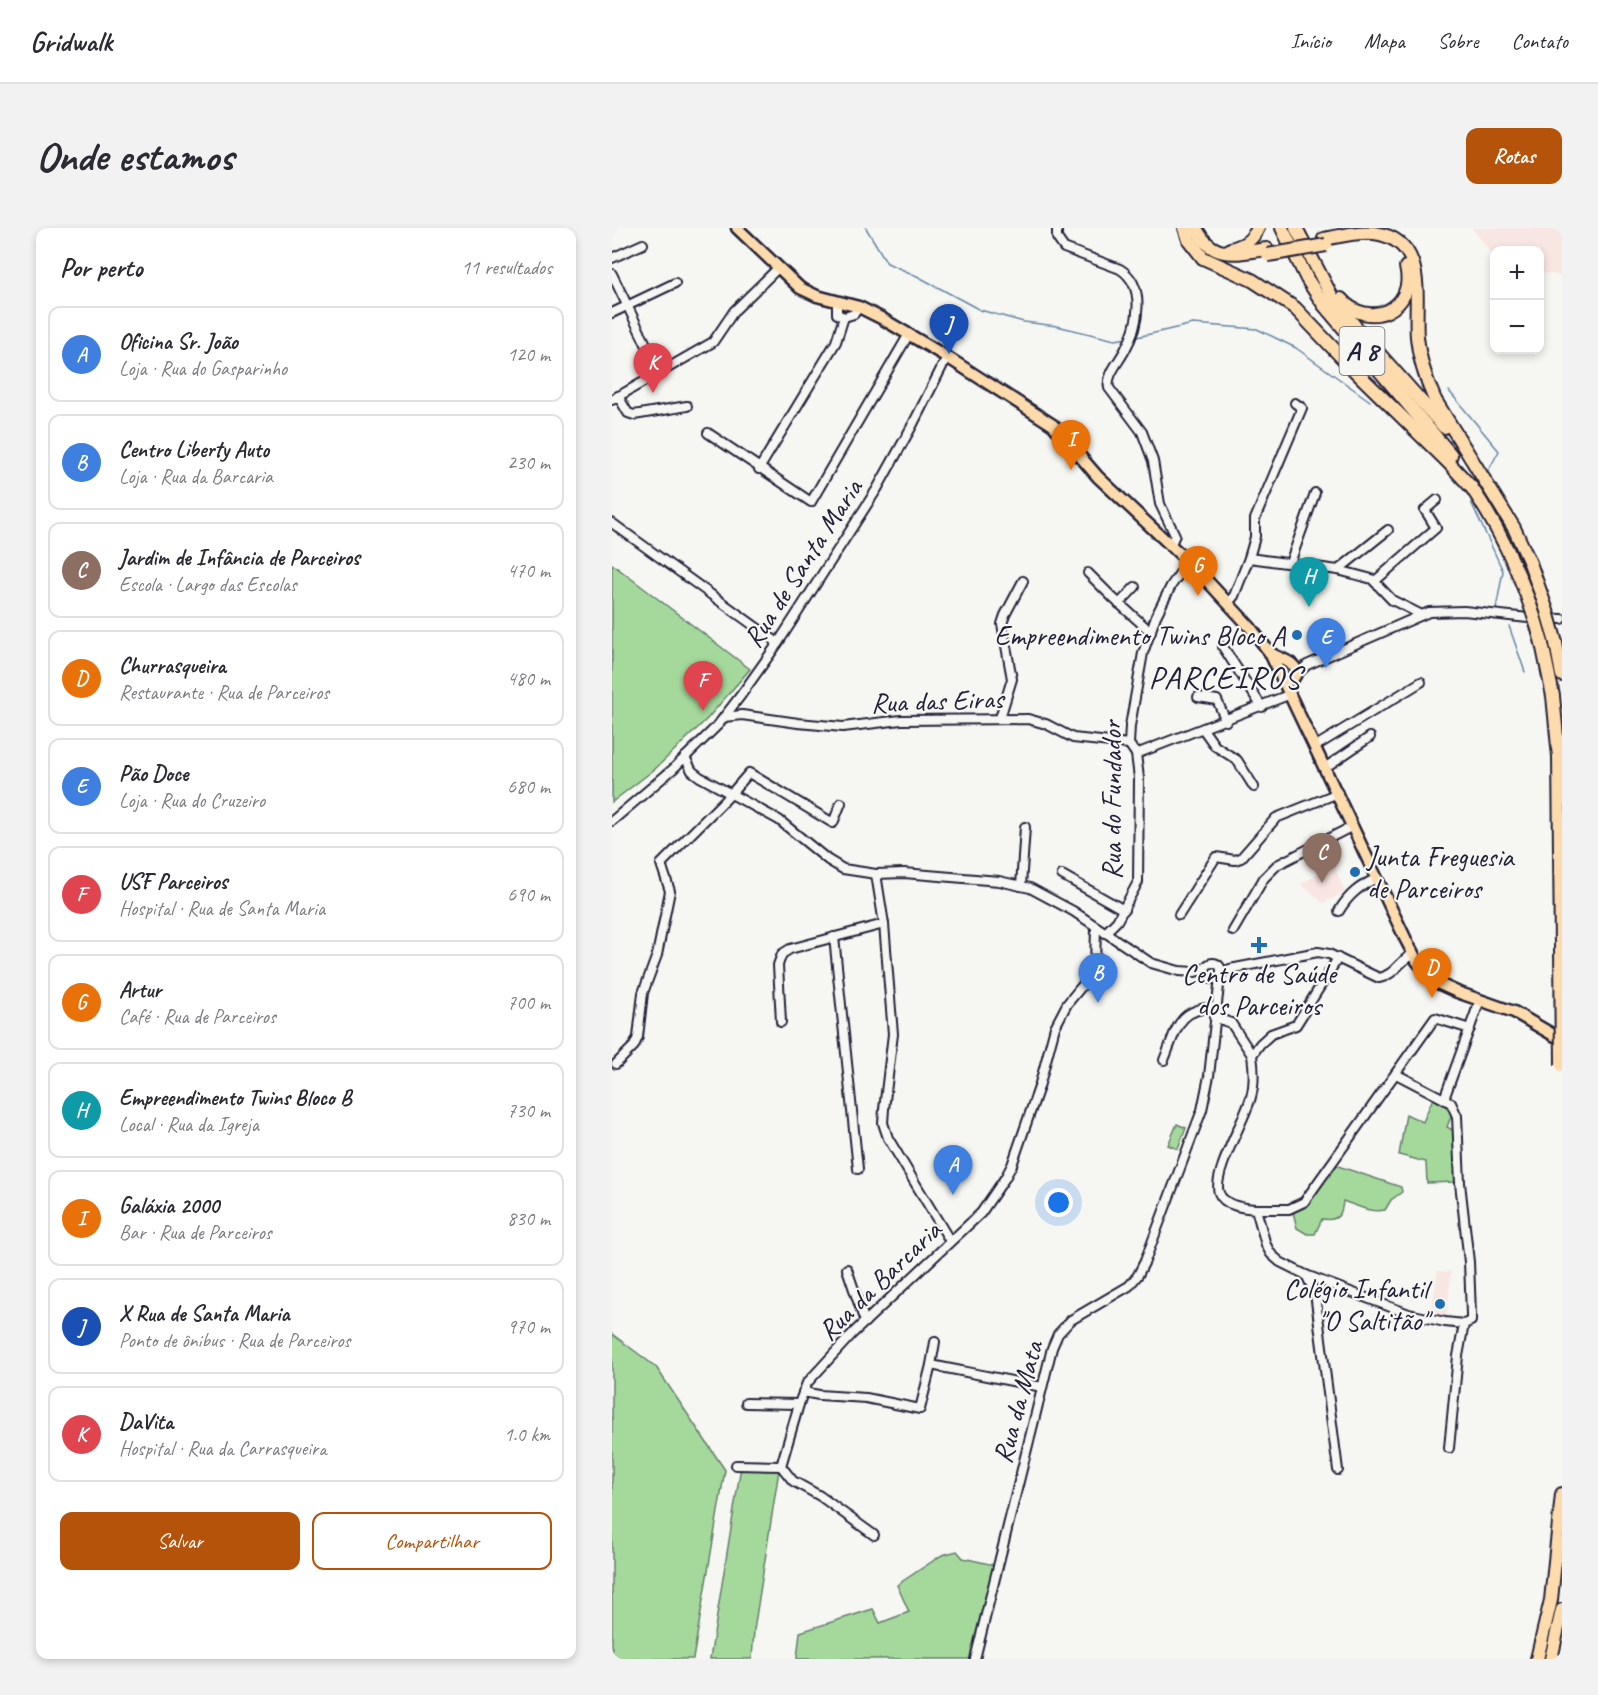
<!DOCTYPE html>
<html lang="pt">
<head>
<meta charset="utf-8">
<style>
  body { margin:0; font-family:Caveat,sans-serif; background:#f2f2f3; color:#2b2b33 }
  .controls { position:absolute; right:18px; top:18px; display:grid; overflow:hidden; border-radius:12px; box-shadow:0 3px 9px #0003 }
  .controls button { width:54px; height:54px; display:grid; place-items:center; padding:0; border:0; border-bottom:2px solid #e1e1e2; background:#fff; color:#2b2b33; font:30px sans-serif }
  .you { position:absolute; left:447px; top:975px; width:21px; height:21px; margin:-15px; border:4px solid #fff; border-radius:50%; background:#1a73e8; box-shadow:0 0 0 9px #1a73e833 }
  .badge { display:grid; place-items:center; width:39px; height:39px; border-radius:50%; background:#b45309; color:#fff; font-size:20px; font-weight:700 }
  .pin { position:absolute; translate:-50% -50px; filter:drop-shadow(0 2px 3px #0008) }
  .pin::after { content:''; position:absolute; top:32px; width:21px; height:18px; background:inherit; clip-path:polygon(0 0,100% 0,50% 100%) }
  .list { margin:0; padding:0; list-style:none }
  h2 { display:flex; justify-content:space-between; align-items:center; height:78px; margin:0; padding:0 24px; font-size:26px }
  h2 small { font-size:20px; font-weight:400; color:#7c7c81 }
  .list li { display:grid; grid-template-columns:39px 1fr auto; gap:18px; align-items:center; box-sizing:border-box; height:96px; margin:0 12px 12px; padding:0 12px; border:2px solid #e1e1e2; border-radius:12px }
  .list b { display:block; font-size:22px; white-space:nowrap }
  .list p { margin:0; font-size:20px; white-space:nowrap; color:#7c7c81 }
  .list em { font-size:20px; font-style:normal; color:#7c7c81 }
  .actions { display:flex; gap:12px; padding:18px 24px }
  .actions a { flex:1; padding:14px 0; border:2px solid #b45309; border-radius:12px; text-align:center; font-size:21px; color:#b45309 }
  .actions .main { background:#b45309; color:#fff }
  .map { position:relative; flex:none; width:950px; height:1431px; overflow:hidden; border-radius:12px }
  header { display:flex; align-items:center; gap:36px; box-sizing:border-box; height:84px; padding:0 30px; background:#fff; border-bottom:2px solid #e1e1e2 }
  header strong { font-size:28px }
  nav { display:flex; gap:33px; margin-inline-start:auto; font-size:21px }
  .intro { display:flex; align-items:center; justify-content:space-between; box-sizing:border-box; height:144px; padding:0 36px }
  h1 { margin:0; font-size:42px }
  .button { padding:15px 27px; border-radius:12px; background:#b45309; color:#fff; font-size:21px; font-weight:700 }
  main { display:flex; gap:36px; padding:0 36px }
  aside { flex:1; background:#fff; border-radius:12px; box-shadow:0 3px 9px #0003 }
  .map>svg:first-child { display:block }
</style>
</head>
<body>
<header>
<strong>Gridwalk</strong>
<nav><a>Início</a><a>Mapa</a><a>Sobre</a><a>Contato</a></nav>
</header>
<div class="intro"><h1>Onde estamos</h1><a class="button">Rotas</a></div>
<main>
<aside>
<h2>Por perto<small>11 resultados</small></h2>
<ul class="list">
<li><span class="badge" style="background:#3f7fe0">A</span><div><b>Oficina Sr. João</b><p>Loja · Rua do Gasparinho</p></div><em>120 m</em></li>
<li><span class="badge" style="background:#3f7fe0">B</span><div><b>Centro Liberty Auto</b><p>Loja · Rua da Barcaria</p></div><em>230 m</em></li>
<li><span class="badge" style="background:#8d6e63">C</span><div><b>Jardim de Infância de Parceiros</b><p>Escola · Largo das Escolas</p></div><em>470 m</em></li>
<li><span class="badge" style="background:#e8710a">D</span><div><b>Churrasqueira</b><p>Restaurante · Rua de Parceiros</p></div><em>480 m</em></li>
<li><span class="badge" style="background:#3f7fe0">E</span><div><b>Pão Doce</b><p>Loja · Rua do Cruzeiro</p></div><em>680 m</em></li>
<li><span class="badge" style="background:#e0444e">F</span><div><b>USF Parceiros</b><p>Hospital · Rua de Santa Maria</p></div><em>690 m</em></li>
<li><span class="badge" style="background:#e8710a">G</span><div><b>Artur</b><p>Café · Rua de Parceiros</p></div><em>700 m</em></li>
<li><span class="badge" style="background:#0f9aa8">H</span><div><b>Empreendimento Twins Bloco B</b><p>Local · Rua da Igreja</p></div><em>730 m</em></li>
<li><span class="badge" style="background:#e8710a">I</span><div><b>Galáxia 2000</b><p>Bar · Rua de Parceiros</p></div><em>830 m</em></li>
<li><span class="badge" style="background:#1a4fb4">J</span><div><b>X Rua de Santa Maria</b><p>Ponto de ônibus · Rua de Parceiros</p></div><em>970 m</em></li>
<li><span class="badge" style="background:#e0444e">K</span><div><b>DaVita</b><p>Hospital · Rua da Carrasqueira</p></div><em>1.0 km</em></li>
</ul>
<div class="actions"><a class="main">Salvar</a><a>Compartilhar</a></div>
</aside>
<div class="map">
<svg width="950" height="1431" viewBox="0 0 950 1431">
  <rect width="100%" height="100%" fill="#f6f6f2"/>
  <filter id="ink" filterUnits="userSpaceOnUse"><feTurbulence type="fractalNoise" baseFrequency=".0167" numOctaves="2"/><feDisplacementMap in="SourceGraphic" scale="12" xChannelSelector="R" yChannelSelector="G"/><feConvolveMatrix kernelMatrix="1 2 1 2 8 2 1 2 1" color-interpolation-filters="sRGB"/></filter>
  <g filter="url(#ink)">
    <!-- built -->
    <g fill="#f8e6e2">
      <polygon points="860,0 950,0 950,48 928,44 927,22 882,22 882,29"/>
      <polygon points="722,637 733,664 712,675 689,656"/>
      <polygon points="826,1043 839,1044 834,1092 818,1090"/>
    </g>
    <!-- green -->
    <g fill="#a5d99c" stroke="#647e6c" stroke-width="1.5">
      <polygon points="0,336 138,441 95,491 43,541 0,574"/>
      <polygon points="821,870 841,883 835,899 844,904 845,954 815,955 814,934 787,927 794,886 811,894"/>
      <polygon points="565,896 574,900 566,921 556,917"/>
      <path d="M723,937l66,22 1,5 -11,8 -6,10c-15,3 -27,-4 -42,-9 -1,15 -6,20 -21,18l-7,15h-8l-10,-6 -4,-16 14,-8z"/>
      <polygon points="0,1106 44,1139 113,1242 81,1431 0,1431"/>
      <polygon points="131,1241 167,1242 142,1402 140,1431 98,1431 128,1244"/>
      <polygon points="345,1323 351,1330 382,1337 360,1431 185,1431 188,1404 261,1381 268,1395 297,1384 285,1357 330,1327"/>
    </g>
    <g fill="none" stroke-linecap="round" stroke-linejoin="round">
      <!-- stream -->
      <g stroke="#6286a5" stroke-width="1.5">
        <polyline points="254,0 275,35 305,48 368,82 412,94 445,98 503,112 516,110"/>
        <polyline points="521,110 581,96 645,101 684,120 758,173"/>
        <polyline points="837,163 887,223 875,245"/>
        <polyline points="861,270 859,274 891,343 884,381"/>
        <polyline points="897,398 913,444"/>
      </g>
      <defs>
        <g id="minor">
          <path d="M445,0v10l7,10 56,21c27,17 18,58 5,81 -6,12 -19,25 -16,38l33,44 11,29 7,43 15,31 -4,9"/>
          <polyline points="0,30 31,16"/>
          <polyline points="0,46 48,145"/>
          <polyline points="225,73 225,86 232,89 242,86 247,79"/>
          <polyline points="0,85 63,55"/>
          <polyline points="6,168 16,185 22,187 75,178"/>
          <polyline points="0,172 101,114 122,83 166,40"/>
          <polyline points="96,205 199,274 297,106"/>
          <polyline points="147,241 224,114 232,89"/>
          <polyline points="0,295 166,415"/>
          <polyline points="637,330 643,309 643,291 690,180 683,175"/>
          <polyline points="678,335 703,265"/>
          <polyline points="726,342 776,302"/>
          <polyline points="476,345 501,370 539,404"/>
          <polyline points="763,353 824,300 813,282 825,272"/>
          <polyline points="616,375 622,368 637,330 726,342 760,351 780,372 808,386"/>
          <polyline points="507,376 523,359"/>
          <polyline points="611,419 650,479"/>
          <polyline points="684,447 695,437 817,384 852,383 916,390 950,391"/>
          <polyline points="586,469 605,472 614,493"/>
          <polyline points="112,489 130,487 186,495 231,499 289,492 416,491 434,496 461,510 517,516"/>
          <polyline points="388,490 400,451 390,396 393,387 411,353"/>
          <polyline points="591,501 603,518 625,532 642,559"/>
          <polyline points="704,518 809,454"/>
          <polyline points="524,526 679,466"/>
          <polyline points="73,529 80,543 88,549 167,592 216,632 231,641 264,646 292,645 387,653 409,658 418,660 461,683 539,735 567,743 583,744 593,741"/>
          <polyline points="714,539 758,509"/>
          <polyline points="0,593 61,541 106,497 129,467 166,415 265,261 300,198 335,129"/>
          <polyline points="264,646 272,696 281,806 272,881 271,895 276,910 338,1013"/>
          <polyline points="450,647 512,682"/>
          <polyline points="409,658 413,599"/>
          <path d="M727,683c10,-17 21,-25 38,-33"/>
          <polyline points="567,687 604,629 623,632 629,630 664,590 726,565"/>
          <polyline points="621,703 652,650 665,637 741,598"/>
          <polyline points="493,705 505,693 526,654 527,550 524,526 517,516 518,498 531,425 544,388 559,358 576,333"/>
          <polyline points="222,709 246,941"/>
          <path d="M726,730l-42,67 -25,9 -11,10 -8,11c2,14 3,28 -1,42 -6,23 -39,77 -32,96 5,13 25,15 37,16l10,36 5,9 9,8 26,13 9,18 23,177"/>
          <circle cx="601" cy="743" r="8"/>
          <path d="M609,745l9,-4 88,-17 11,2 50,24c16,-3 21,-18 34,-24"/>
          <polyline points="602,789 619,795 640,827"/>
          <polyline points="169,794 166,737 170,726 178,721 272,696"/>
          <path d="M552,832c13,-31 13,-51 51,-53"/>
          <polyline points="4,836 22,818 26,809 31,765 45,727 58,663 49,636 118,567 137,545 221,595 229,575"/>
          <polyline points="784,846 832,871"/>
          <polyline points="644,981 677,981 692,974 823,790 858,801"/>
          <polyline points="235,1041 253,1094"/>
          <polyline points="694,1047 797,1086 833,1094 852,1096"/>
          <polyline points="319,1137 323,1114"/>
          <polyline points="191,1164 207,1167 254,1170 308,1181 319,1137 430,1159"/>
          <polyline points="134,1175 187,1176"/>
          <polyline points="837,1220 846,1128 852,1096 859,1093 859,1086 857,1034 848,955 845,888 839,875 832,871 868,772"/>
          <polyline points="124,1237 169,1238"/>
          <polyline points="169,1238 188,1173 195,1155 241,1105 369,985 393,950 400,937 427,859 443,799 455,776 479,747 483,739 484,699"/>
          <polyline points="169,1238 181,1253 208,1268 262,1307"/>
          <polyline points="363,1431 440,1120 446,1106 459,1092 517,1058 526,1047 533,1033 590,882 597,848 608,749"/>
        </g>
        <g id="major">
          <polyline points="125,0 188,60 205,68 247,79 269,90 335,129 441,197 486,249 586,343 638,399 658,425 794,712 805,733 823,754 845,764 902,784 950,812"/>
          <path d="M658,425c10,6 24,8 27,19l-4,7h-10"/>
        </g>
        <g id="highway">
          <polyline points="573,0 577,12 591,30 640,52 683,80 740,140 837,235 860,260"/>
          <path d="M584,0c16,33 41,25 71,21"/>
          <polyline points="670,0 695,51 712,77 839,227"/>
          <polyline points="684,0 720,69 746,102 832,199"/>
          <path d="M712,11c16,-3 34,-8 50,-6 55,7 40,67 43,104 2,22 9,43 18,63l79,128 16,35 17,48"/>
          <path d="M618,21c13,-3 22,-8 28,-21"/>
          <path d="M729,71c27,32 76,10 65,-32"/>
          <polyline points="930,415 941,468 947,529 949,719"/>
          <polyline points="944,415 950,447"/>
          <polyline points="925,1431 939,1372 950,1266"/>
          <polyline points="939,1431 950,1382"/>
        </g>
      </defs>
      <!-- minor casing -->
      <use href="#minor" stroke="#22223b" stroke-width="12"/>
      <!-- major casing -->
      <use href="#major" stroke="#22223b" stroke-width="15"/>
      <!-- highway casing -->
      <use href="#highway" stroke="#22223b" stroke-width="16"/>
      <!-- minor -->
      <use href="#minor" stroke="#f6f6f2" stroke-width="8"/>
      <!-- major -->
      <use href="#major" stroke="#fedbac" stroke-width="10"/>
      <!-- highway -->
      <use href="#highway" stroke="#fedbac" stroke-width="12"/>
      <defs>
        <g id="highway-bridge">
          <polyline points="656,27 714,17"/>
          <path d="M860,260c32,48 55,100 70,155"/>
          <polyline points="935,383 944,415"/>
          <polyline points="949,719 950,837"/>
        </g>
      </defs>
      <!-- highway-bridge casing -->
      <use href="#highway-bridge" stroke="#22223b" stroke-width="16" stroke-linecap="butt"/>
      <!-- highway-bridge -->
      <use href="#highway-bridge" stroke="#fedbac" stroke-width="12"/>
    </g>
  </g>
  <!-- markers -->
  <g fill="#1f6fb2" stroke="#f6f6f2" stroke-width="2">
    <circle cx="685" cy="407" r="6"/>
    <circle cx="743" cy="644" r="6"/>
    <path d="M644 708h6v6h6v6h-6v6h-6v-6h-6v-6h6z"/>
    <circle cx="828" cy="1076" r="6"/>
  </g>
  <g text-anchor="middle" stroke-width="4.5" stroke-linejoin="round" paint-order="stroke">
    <!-- shield labels -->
    <rect fill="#f6f6f2" stroke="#626272" stroke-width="1.5" x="727.5" y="99" width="45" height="48" rx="4.5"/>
    <g font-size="27" font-weight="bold" fill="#22223b">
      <text x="750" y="132">A 8</text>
    </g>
    <!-- street labels -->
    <g font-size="28" fill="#22223b" stroke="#f6f6f2">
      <text transform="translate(190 335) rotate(-57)" y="10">Rua de Santa Maria</text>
      <text transform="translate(325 472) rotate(-2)" y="10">Rua das Eiras</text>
      <text transform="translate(499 572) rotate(-90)" y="10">Rua do Fundador</text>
      <text transform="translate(267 1052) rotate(-44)" y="10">Rua da Barcaria</text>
      <text transform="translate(405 1174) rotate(-75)" y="10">Rua da Mata</text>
    </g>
    <!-- poi labels -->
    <g font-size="28" fill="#22223b" stroke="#f6f6f2" text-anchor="end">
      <text x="673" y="417">Empreendimento Twins Bloco A</text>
      <text x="755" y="638" text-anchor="start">Junta Freguesia<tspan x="755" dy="32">de Parceiros</tspan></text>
      <text x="647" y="755" text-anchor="middle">Centro de Saúde<tspan x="647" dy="32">dos Parceiros</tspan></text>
      <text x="816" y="1070">Colégio Infantil<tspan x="816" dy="32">"O Saltitão"</tspan></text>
    </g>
    <!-- quarter labels -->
    <g font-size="32" letter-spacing="1.5" fill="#22223b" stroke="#f6f6f2">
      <text x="613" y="460">PARCEIROS</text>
    </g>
  </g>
</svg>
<div class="controls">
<button>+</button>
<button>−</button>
</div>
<div class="you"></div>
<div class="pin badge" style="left:341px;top:967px;background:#3f7fe0">A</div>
<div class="pin badge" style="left:486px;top:775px;background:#3f7fe0">B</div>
<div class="pin badge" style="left:710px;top:655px;background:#8d6e63">C</div>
<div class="pin badge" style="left:820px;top:770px;background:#e8710a">D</div>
<div class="pin badge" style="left:714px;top:440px;background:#3f7fe0">E</div>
<div class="pin badge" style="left:91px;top:483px;background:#e0444e">F</div>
<div class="pin badge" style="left:586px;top:368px;background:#e8710a">G</div>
<div class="pin badge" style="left:697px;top:379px;background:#0f9aa8">H</div>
<div class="pin badge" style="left:459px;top:242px;background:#e8710a">I</div>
<div class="pin badge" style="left:337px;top:126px;background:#1a4fb4">J</div>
<div class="pin badge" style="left:41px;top:165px;background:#e0444e">K</div>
</div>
</main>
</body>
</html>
